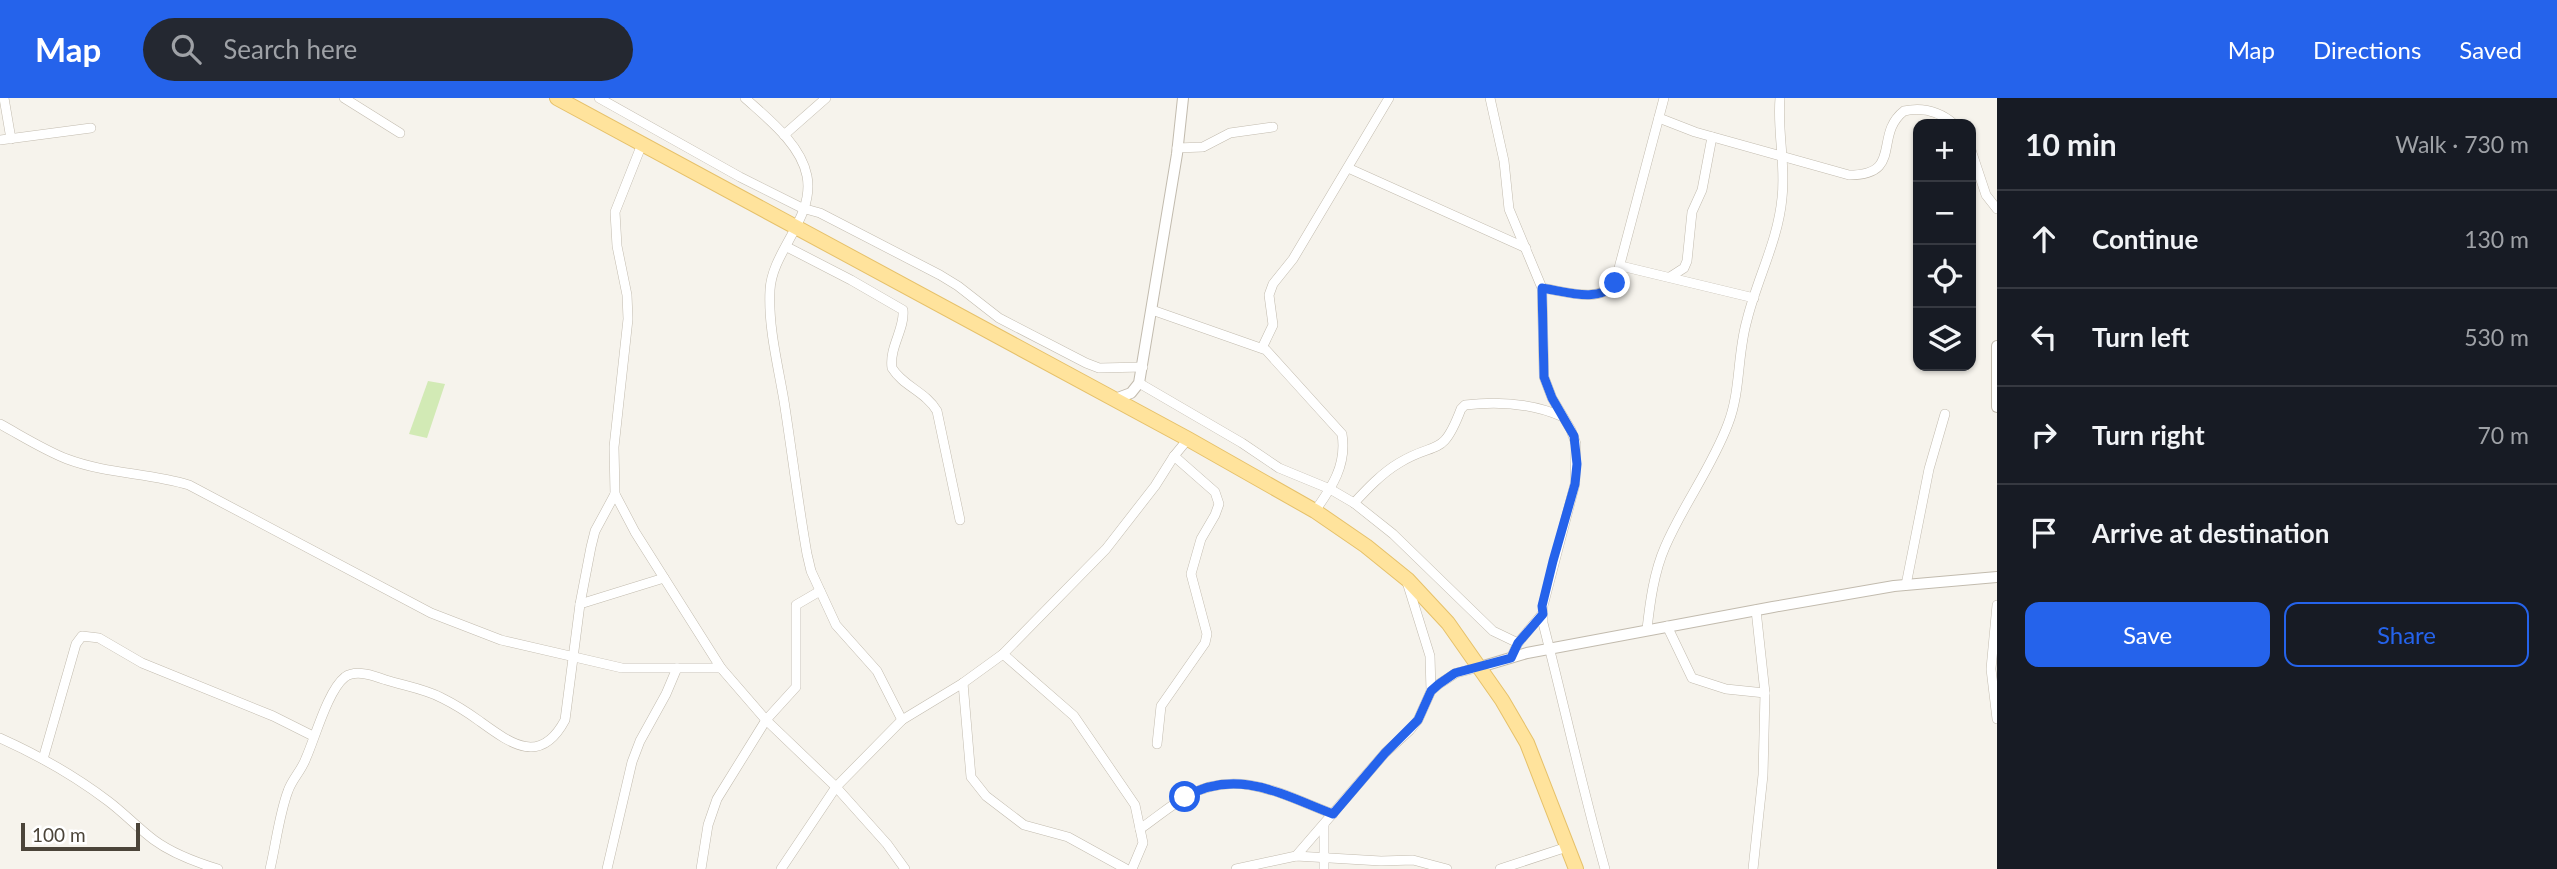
<!DOCTYPE html>
<html lang="en">
<head>
<meta charset="utf-8">
<style>
  body { margin:0; font-family:Lato,sans-serif; background:#242831; color:#f1f3f6 }
  .controls { position:absolute; right:21px; top:21px; display:grid; overflow:hidden; border-radius:14px; box-shadow:0 2px 5px #0004 }
  .controls button { width:63px; height:63px; display:grid; place-items:center; padding:0; border:0; border-bottom:2px solid #363941; background:#171b24; color:#f1f3f6; font:35px sans-serif }
  .scale { position:absolute; left:21px; bottom:18px; width:119px; box-sizing:border-box; padding-left:7px; border:4px solid #4b4439; border-top:0; font-size:19px; line-height:24px; white-space:nowrap; color:#4b4439; -webkit-text-stroke:5px #fff; paint-order:stroke }
  .stop { position:absolute; width:21px; height:21px; margin:-16px; border:5px solid #2563eb; border-radius:50%; background:#fff }
  .stop.end { background:#2563eb; border-color:#fff; box-shadow:0 2px 7px #0008 }
  .list { margin:0; padding:0; list-style:none }
  h2 { display:flex; justify-content:space-between; align-items:center; height:91px; margin:0; padding:0 28px; font-size:30px }
  h2 small { font-size:23px; font-weight:400; color:#9ea1a6 }
  .list li { display:grid; grid-template-columns:46px 1fr auto; gap:21px; align-items:center; box-sizing:border-box; height:98px; padding:0 28px; border-top:2px solid #363941 }
  .list b { display:block; font-size:26px; white-space:nowrap }
  .list em { font-size:23px; font-style:normal; color:#9ea1a6 }
  .actions { display:flex; gap:14px; padding:21px 28px }
  .actions a { flex:1; padding:16px 0; border:2px solid #2563eb; border-radius:14px; text-align:center; font-size:24px; color:#2563eb }
  .actions .main { background:#2563eb; color:#fff }
  .icon { flex:none; width:38px; height:38px; fill:none; stroke:currentColor; stroke-width:2; stroke-linecap:round; stroke-linejoin:round }
  .map { position:relative; flex:none; width:1997px; height:771px; overflow:hidden }
  header { display:flex; align-items:center; gap:42px; box-sizing:border-box; height:98px; padding:0 35px; background:#2563eb; color:#fff }
  header strong { font-size:33px }
  nav { display:flex; gap:38px; margin-inline-start:auto; font-size:24px }
  .search { width:490px; height:63px; background:#242831; display:flex; align-items:center; gap:18px; box-sizing:border-box; padding:0 24px; border-radius:38px; color:#9ea1a6; font-size:26px }
  main { display:flex }
  aside { flex:1; background:#171b24 }
  .map>svg:first-child { display:block }
</style>
</head>
<body>
<header>
<strong>Map</strong>
<div class="search"><svg class="icon" aria-label="search" viewBox="0 0 24 24"><circle cx="10" cy="10" r="6"/><path d="M15 15l6 6"/></svg>Search here</div>
<nav><a>Map</a><a>Directions</a><a>Saved</a></nav>
</header>
<main>
<div class="map">
<svg width="1997" height="771" viewBox="0 0 1997 771">
  <rect width="100%" height="100%" fill="#f6f3ec"/>
  <!-- green -->
  <polygon fill="#d2eab5" points="428,283 445,286 427,340 409,336"/>
  <g fill="none" stroke-linecap="round" stroke-linejoin="round">
    <defs>
      <g id="minor">
        <polyline points="4,0 11,41"/>
        <polyline points="344,0 400,35"/>
        <polyline points="599,0 740,79 802,110 820,115 940,177 958,188 999,220 1086,265 1099,270 1143,269"/>
        <path d="M745,0c22,20 56,46 62,78 8,42 -35,75 -37,114 -2,37 8,75 14,111 8,51 14,102 23,153l4,17 25,54 41,46 25,49"/>
        <path d="M1490,0l14,63 5,48 33,79 2,89 8,21 19,32 5,14 -1,40 -32,122v17c21,82 39,164 62,246"/>
        <path d="M1659,20l36,14 154,43c55,0 24,-40 55,-64 19,-4 35,0 50,13"/>
        <polyline points="784,37 826,0"/>
        <polyline points="0,42 91,30"/>
        <polyline points="642,46 615,114 617,148 627,197 628,221 614,349 615,396 635,434 721,570 766,622 836,689 887,746 905,771"/>
        <polyline points="1177,50 1203,49 1230,35 1273,29"/>
        <polyline points="1971,52 1986,97 1997,111"/>
        <polyline points="1348,70 1526,150"/>
        <path d="M787,149l64,33 52,30c2,19 -14,37 -11,58 11,18 34,24 45,43l23,109"/>
        <polyline points="1621,168 1754,200"/>
        <polyline points="1670,179 1684,170 1687,163 1692,114 1702,92 1712,39"/>
        <path d="M1542,190c22,3 58,16 73,-5l49,-185"/>
        <path d="M1152,212l114,40 76,84c5,31 -10,53 -27,77"/>
        <polyline points="1262,250 1273,227 1269,197 1273,186 1293,161 1389,0"/>
        <polyline points="1139,285 1242,345 1279,370 1330,391 1354,405 1393,436 1493,533 1518,545"/>
        <path d="M0,326c22,12 44,26 67,35 40,15 82,14 122,26l242,128 70,27 121,28h99"/>
        <path d="M1354,405c13,-14 28,-30 45,-40 38,-23 43,-4 62,-54l4,-4c34,-4 67,-2 98,12"/>
        <polyline points="1407,484 1430,558 1431,593"/>
        <polyline points="1906,487 1929,371 1945,316"/>
        <polyline points="580,506 664,480"/>
        <polyline points="1997,507 1991,571 1997,621"/>
        <polyline points="1667,528 1692,580 1726,591 1765,595"/>
        <path d="M1647,531c3,-27 7,-57 18,-82 18,-42 47,-80 63,-123 13,-33 9,-70 19,-104 10,-41 31,-79 35,-122 4,-34 -5,-66 -2,-100"/>
        <polyline points="1003,556 1074,618 1135,707 1143,745 1132,771"/>
        <polyline points="1511,560 1518,545 1543,515"/>
        <polyline points="963,585 971,679 986,698 1024,727 1068,739 1126,771"/>
        <path d="M0,640c38,17 75,38 108,63 16,12 30,27 46,39 19,14 41,22 64,29"/>
        <polyline points="1157,646 1161,608 1205,545 1207,536 1191,476 1201,441 1215,417 1219,406 1215,394 1174,358"/>
        <polyline points="43,661 76,546 82,538 99,540 142,565 273,618 313,638"/>
        <polyline points="1324,727 1324,771"/>
        <path d="M1140,731c16,-11 32,-25 49,-34 51,-27 96,1 144,19"/>
        <polyline points="1296,758 1385,655 1410,632 1418,622 1431,593 1439,586 1456,575 1480,569"/>
        <path d="M270,771c6,-25 9,-54 18,-78 4,-12 14,-21 18,-33 9,-20 22,-68 39,-81 11,-8 30,-1 41,3 19,6 39,9 56,18 12,6 25,14 36,22 32,23 62,47 87,0l15,-116 11,-57 4,-16 20,-37"/>
        <polyline points="607,771 632,664 640,643 666,596 677,570"/>
        <polyline points="701,771 708,727 717,701 766,622 796,589 796,507 820,493"/>
        <polyline points="781,771 836,689 902,622 963,585 1003,556 1106,451 1155,388 1174,358 1188,341"/>
        <polyline points="1236,771 1296,758 1381,763 1413,762 1447,771"/>
        <polyline points="1500,771 1567,749"/>
        <polyline points="1753,771 1763,677 1765,595 1756,512"/>
      </g>
      <g id="tertiary">
        <polyline points="1997,248 1997,309"/>
        <polyline points="1115,301 1131,295 1139,285 1177,56 1183,0"/>
        <polyline points="1480,569 1527,555 1773,509 1894,488 1997,479"/>
      </g>
      <polyline id="primary" points="557,0 1188,341 1315,413 1366,448 1408,482 1448,525 1502,602 1527,645 1576,771"/>
    </defs>
    <!-- minor casing -->
    <use href="#minor" stroke="#c2bbae" stroke-width="10"/>
    <!-- tertiary casing -->
    <use href="#tertiary" stroke="#c2bbae" stroke-width="12"/>
    <!-- primary casing -->
    <use href="#primary" stroke="#e6c16a" stroke-width="16"/>
    <!-- minor -->
    <use href="#minor" stroke="#fff" stroke-width="9"/>
    <!-- tertiary -->
    <use href="#tertiary" stroke="#fff" stroke-width="10"/>
    <!-- primary -->
    <use href="#primary" stroke="#ffe39c" stroke-width="14"/>
  </g>
  <g fill="none" stroke-linecap="round" stroke-linejoin="round">
    <!-- route -->
    <path stroke="#2563eb" stroke-width="9" d="M1185,699c52,-30 98,-2 148,17l52,-61 33,-33 13,-29 8,-7 16,-11 56,-15 7,-15 25,-29 -1,-8 11,-45 22,-77 2,-20 -3,-28 -22,-38 -8,-21 -2,-89c22,3 58,16 73,-5"/>
  </g>
</svg>
<div class="controls">
<button>+</button>
<button>−</button>
<button><svg class="icon" aria-label="locate" viewBox="0 0 24 24"><circle cx="12" cy="12" r="6"/><path d="M12 2v4M12 18v4M2 12h4M18 12h4"/></svg></button>
<button><svg class="icon" aria-label="layers" viewBox="0 0 24 24"><path d="M12 4l9 5-9 5-9-5zM3 14l9 5 9-5"/></svg></button>
</div>
<div class="scale">100 m</div>
<div class="stop" style="left:1185px;top:699px"></div>
<div class="stop end" style="left:1615px;top:185px"></div>
</div>
<aside>
<h2>10 min<small>Walk · 730 m</small></h2>
<ul class="list">
<li><svg class="icon" aria-label="ahead" viewBox="0 0 24 24"><path d="M12 20V5M6 11l6-6 6 6"/></svg><div><b>Continue</b></div><em>130 m</em></li>
<li><svg class="icon" aria-label="left" viewBox="0 0 24 24"><path d="M17 20v-9H6M10 6l-5 5 5 5"/></svg><div><b>Turn left</b></div><em>530 m</em></li>
<li><svg class="icon" aria-label="right" viewBox="0 0 24 24"><path d="M7 20v-9h11M14 6l5 5-5 5"/></svg><div><b>Turn right</b></div><em>70 m</em></li>
<li><svg class="icon" aria-label="arrive" viewBox="0 0 24 24"><path d="M6 21V4h12l-3 4 3 4H6"/></svg><div><b>Arrive at destination</b></div></li>
</ul>
<div class="actions"><a class="main">Save</a><a>Share</a></div>
</aside>
</main>
</body>
</html>
